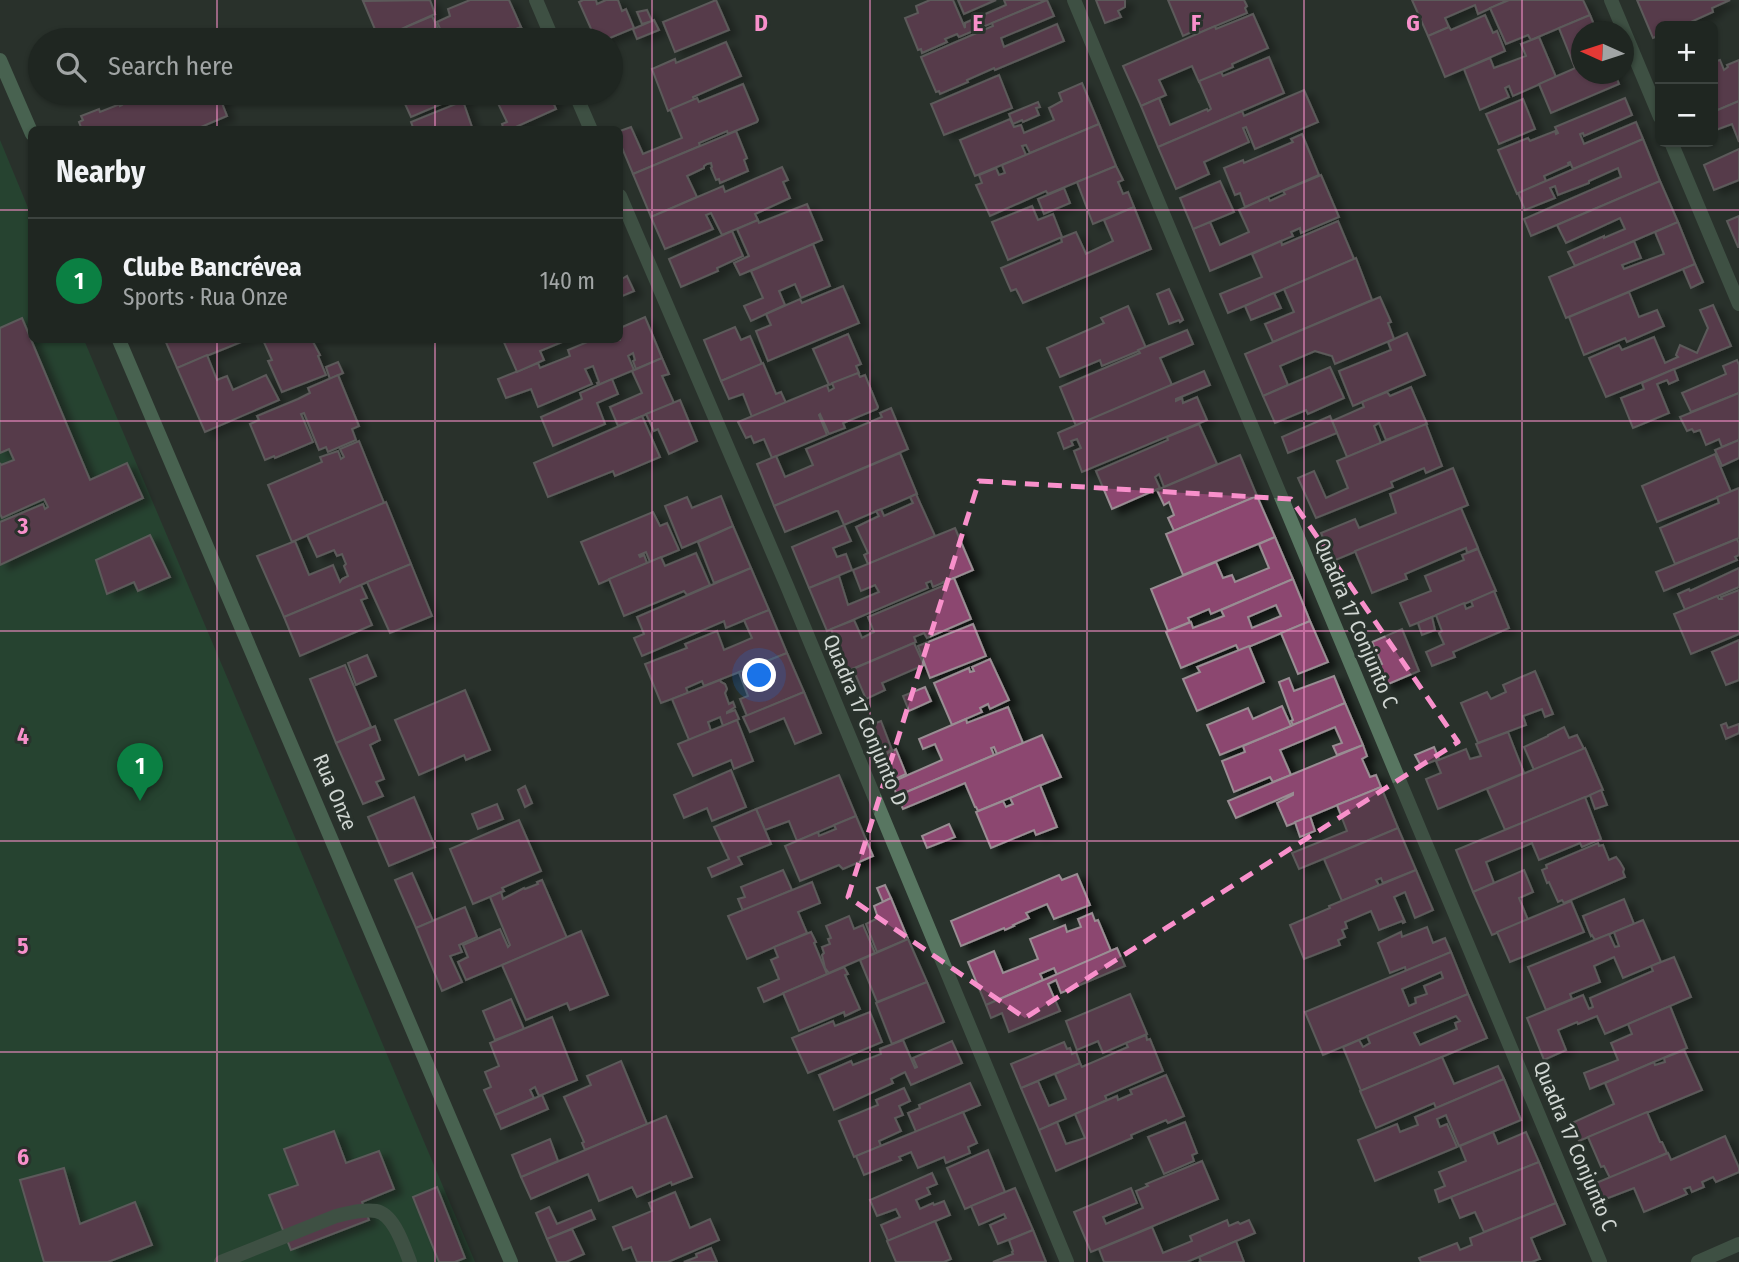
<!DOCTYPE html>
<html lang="en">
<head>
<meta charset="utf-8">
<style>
  body { margin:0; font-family:"Fira Sans Condensed",sans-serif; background:#272e2a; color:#f1f3f6 }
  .controls { position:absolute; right:21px; top:21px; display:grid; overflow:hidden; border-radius:10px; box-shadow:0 2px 5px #0004 }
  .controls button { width:63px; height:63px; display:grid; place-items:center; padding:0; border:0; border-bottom:2px solid #3c433f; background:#1f2621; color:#f1f3f6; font:35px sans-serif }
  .compass { position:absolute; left:1571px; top:21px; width:63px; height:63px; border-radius:50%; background:#1f2621; box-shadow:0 2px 5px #0004; rotate:273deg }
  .you { position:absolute; left:760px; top:676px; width:24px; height:24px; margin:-18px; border:5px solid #fff; border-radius:50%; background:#1a73e8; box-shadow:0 0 0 10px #1a73e833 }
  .badge { display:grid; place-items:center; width:46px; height:46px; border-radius:50%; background:#0b8043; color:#fff; font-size:23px; font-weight:700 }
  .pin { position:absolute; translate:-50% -58px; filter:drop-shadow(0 2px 4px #0008) }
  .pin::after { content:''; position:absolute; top:37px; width:24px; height:21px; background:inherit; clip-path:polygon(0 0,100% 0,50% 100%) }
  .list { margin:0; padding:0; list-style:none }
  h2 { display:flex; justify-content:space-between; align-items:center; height:91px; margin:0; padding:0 28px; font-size:30px }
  h2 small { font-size:23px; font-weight:400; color:#a1a5a5 }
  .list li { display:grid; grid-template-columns:46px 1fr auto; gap:21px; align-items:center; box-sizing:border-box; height:126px; padding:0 28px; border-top:2px solid #3c433f }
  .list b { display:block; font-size:26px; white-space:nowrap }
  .list p { margin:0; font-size:23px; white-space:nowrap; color:#a1a5a5 }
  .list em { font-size:23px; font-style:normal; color:#a1a5a5 }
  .icon { flex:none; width:38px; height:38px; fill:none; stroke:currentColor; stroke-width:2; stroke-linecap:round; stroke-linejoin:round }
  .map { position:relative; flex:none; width:1739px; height:1262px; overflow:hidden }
  .search { position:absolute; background:#1f2621; box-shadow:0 2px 5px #0004; left:28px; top:28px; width:595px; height:77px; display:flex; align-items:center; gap:18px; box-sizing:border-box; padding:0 24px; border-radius:38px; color:#a1a5a5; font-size:26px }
  .panel { position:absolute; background:#1f2621; box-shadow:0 2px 5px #0004; left:28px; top:126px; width:595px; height:217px; border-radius:10px }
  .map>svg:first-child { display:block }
</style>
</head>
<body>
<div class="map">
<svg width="1739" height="1262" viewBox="0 0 1739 1262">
  <defs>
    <filter id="shadow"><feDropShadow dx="8" dy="4.5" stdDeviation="3.5" flood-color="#0009"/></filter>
  </defs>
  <rect width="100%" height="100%" fill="#29322c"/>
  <!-- green -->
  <polygon fill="#235937" points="0,140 31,215 32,340 84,340 475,1262 0,1262"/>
  <!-- building -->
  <g fill="#8c476f" stroke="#998d93" stroke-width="2" fill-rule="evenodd" filter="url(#shadow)">
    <polygon points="430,0 435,14 379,39 363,1"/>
    <polygon points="470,0 509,0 521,27 490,40 445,40 437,22 450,16 448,9"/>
    <polygon points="583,0 596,0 597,4 606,0 618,0 622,11 626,9 634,28 605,40 596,40 579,2"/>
    <polygon points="716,0 729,30 675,52 663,22"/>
    <polygon points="930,0 953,0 965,28 965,23 1006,5 1004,0 1047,0 959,37 957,34 945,39 947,42 922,53 921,49 918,50 905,18 918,13 916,6"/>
    <polygon points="958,0 996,0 964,14"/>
    <polygon points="1047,0 1054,16 1001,38 1004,47 1057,24 1064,41 995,70 994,68 967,80 968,82 940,94 939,91 936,92 921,57 993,26 992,23"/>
    <polygon points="1096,0 1125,0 1125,7 1118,11 1121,17 1105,23"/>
    <polygon points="1168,0 1244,0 1247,6 1245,8 1247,13 1199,33 1198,29 1183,36"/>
    <polygon points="1412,0 1505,0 1506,1 1478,14 1475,5 1445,18 1449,27 1428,36"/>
    <polygon points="1509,0 1583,0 1590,15 1531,40 1528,35 1506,44 1490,8"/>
    <polygon points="1637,0 1730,0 1712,8 1713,12 1682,26 1660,26 1660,35 1653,38"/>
    <polygon points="647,10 652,21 642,24 637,12"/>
    <polygon points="1253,14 1268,48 1232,64 1233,67 1199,82 1192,66 1159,80 1166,95 1141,106 1123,66 1215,26 1216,29"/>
    <polygon points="1485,15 1493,33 1497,31 1505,51 1445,77 1428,36 1449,27 1451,30"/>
    <polygon points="1590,15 1597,32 1582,32 1582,65 1575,68 1559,28"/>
    <polygon points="432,16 443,40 399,40 409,36 406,27"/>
    <polygon points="654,20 659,30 637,39 633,29"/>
    <polygon points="521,27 527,40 490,40"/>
    <polygon points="1539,37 1556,77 1513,96 1509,86 1505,88 1509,97 1480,110 1464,69 1490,58 1494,68 1526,56 1521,44"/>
    <polygon points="726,42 741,76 693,97 694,100 668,111 652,69 675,59 676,63"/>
    <polygon points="1269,57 1284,93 1158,147 1141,106 1159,98 1170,125 1207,109 1208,111 1211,109 1199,81 1221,72 1223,76"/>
    <polygon points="1720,60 1724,70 1728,67 1727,65 1739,60 1739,101 1713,112 1713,62"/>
    <polygon points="1582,65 1582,74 1615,74 1619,84 1551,113 1539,84"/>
    <polygon points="999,75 1012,108 944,135 931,104"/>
    <polygon points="1082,83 1099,124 1030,153 1026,145 1022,146 1026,155 975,176 960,140 1010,119 1014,127 1021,125 1024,133 1054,120 1049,108 1062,101 1059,93"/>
    <polygon points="743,84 758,120 757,122 728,134 727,131 699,143 700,146 633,174 620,143 620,131 631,127 643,154 682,138 671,111 671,109 697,98 699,102"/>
    <polygon points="1304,90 1318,122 1255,149 1246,127 1243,128 1249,142 1204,162 1209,174 1176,189 1158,147 1242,111 1244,116"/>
    <polygon points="137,93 218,93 227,116 194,130 82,130 79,122 83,120 81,116 99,109 100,112 120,104 120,106 122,105 120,100"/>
    <polygon points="400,93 467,93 411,117"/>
    <polygon points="493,93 549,93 556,109 509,130 504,130 502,124 507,122"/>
    <polygon points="1625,98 1632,115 1584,136 1583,133 1580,134 1584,144 1636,122 1643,139 1573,169 1570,162 1568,163 1569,165 1544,176 1546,181 1517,194 1498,150 1528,138 1530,141 1555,131 1556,134 1558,133 1555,127"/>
    <polygon points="1523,99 1535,129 1499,144 1486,114"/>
    <polygon points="463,101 473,130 414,130 411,122"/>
    <polygon points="1739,101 1739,142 1732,124 1713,131 1713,112"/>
    <polygon points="1038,102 1040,107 1036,108 1039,115 1023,122 1022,120 1013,124 1009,114"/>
    <polygon points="1099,124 1116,166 1048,194 1046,191 990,216 976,185 982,183 979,175 996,168 999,175 1005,173 1002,165"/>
    <polygon points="736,131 747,158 744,160 748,171 720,183 719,179 716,180 711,168 712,167 711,163 707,164 704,166 704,168 687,176 697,197 651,217 633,174"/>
    <polygon points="1302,134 1319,175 1245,207 1240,193 1235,195 1224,168 1243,160 1244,163 1293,142 1291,139"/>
    <polygon points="1643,139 1660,181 1531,236 1524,219 1621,177 1618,168 1589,181 1589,183 1558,195 1555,186 1550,188 1555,198 1525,210 1518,193"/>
    <polygon points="1739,149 1739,180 1714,190 1704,165"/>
    <polygon points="1116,166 1123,180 1118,182 1123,194 1128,192 1134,207 1093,224 1077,182"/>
    <polygon points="782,167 788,180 783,182 790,198 755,214 758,220 722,235 711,213 706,215 713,229 665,249 651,217 723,186 725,192"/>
    <polygon points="1321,175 1339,217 1301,233 1300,228 1291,232 1293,236 1210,271 1193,229 1210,222 1220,245 1249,232 1239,210 1268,197 1270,201 1285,194 1283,191"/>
    <polygon points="1220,181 1234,212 1193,229 1180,198"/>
    <polygon points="1660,181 1678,222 1575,266 1568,252 1604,236 1604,238 1625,229 1620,218 1566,243 1557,225"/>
    <polygon points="1064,188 1070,203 1044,214 1038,199"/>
    <polygon points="807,204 822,240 740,275 734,263 749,256 737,229 758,220 759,223"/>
    <polygon points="1032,206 1038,220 1053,214 1062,237 1008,260 992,222"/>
    <polygon points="1134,207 1151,249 1023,303 1016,289 1011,291 1001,268 1062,242 1061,238 1076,232 1086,254 1113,241 1104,220"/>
    <polygon points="1739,216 1739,247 1738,247 1727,221"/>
    <polygon points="1338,221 1354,259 1228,313 1220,294 1262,277 1252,254 1281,241 1282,245"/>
    <polygon points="1678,222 1695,264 1566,318 1549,277 1634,241 1641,258 1622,265 1624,269 1664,254 1655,232"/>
    <polygon points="732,231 743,256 717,268 718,271 681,287 669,259"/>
    <polygon points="813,244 830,286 801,298 795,284 779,291 785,305 751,321 744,306 763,298 751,271"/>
    <polygon points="1356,258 1372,300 1273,342 1265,324 1294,312 1284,289"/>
    <polygon points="1695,264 1703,282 1691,288 1683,269"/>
    <polygon points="627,276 634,291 620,297 620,280"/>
    <polygon points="843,286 859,323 768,361 756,331 771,325 766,314 800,299 802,303"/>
    <polygon points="1169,289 1183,320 1180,322 1179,320 1169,324 1157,294"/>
    <polygon points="1629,292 1639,317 1657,310 1664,326 1627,342 1625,338 1584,355 1569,317"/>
    <polygon points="1274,293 1281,308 1251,320 1245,306"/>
    <polygon points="1380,297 1391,322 1388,323 1394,339 1335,364 1332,356 1315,351 1280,366 1288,385 1263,396 1245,354"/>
    <polygon points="1713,305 1731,346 1606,397 1589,358 1619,345 1622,350 1654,337 1665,363 1678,357 1676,355 1680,345 1697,353 1708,328 1700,310"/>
    <polygon points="1128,306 1146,348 1102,366 1100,360 1060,377 1047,348 1104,323 1101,318"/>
    <polygon points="645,317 662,358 636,369 633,361 635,360 633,353 628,356 634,370 598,385 597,383 599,382 593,366 585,369 592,384 538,407 531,389 506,398 498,379 538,363 540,368 570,356 568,350 592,340 620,340 620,328"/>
    <polygon points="22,318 90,480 127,463 143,498 0,565 0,522 43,504 45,509 48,507 44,499 2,518 0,514 0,463 1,465 14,460 9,449 0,453 0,328"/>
    <polygon points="735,327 741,340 750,336 762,364 721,381 704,340"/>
    <polygon points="1187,330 1193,344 1160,358 1172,385 1076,426 1060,387 1140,353 1138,350"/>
    <polygon points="1407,333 1425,375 1353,406 1339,371 1391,350 1388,342"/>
    <polygon points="848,334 861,364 856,366 859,373 829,385 813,349"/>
    <polygon points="165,340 246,340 177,368"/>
    <polygon points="263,340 312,340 320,355 318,356 326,375 282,392 268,361 272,360"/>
    <polygon points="503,340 567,340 540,351 544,360 517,372"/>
    <polygon points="207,355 217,380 227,376 233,390 266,375 279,400 205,432 177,368"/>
    <polygon points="662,358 669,374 662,376 674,403 618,426 610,407 642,393 632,371"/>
    <polygon points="1737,360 1739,365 1739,393 1691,412 1682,393 1726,374 1723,366"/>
    <polygon points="338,362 343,373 330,379 326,367"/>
    <polygon points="763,363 776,394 781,392 786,403 752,417 743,394 729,399 721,381"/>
    <polygon points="1330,367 1344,398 1308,414 1306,410 1275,423 1263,396"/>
    <polygon points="1674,369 1678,380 1669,384 1667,380 1657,384 1669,413 1633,428 1621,398 1644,389 1642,383"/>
    <polygon points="1204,371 1210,385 1176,399 1176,401 1182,398 1183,403 1197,397 1207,420 1082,472 1074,451 1081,448 1077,439 1071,441 1073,445 1064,449 1058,433 1060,432"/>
    <polygon points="858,373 860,377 865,375 878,407 877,409 843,423 845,428 829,434 820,414 819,415 827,435 772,458 764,439 754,443 751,436 746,438 738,422 827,385 829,391 834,388 832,383"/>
    <polygon points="338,375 359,426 352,429 356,440 328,452 326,447 319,450 304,413 301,414 313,442 275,458 274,456 265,460 250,424 259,420 257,416 298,399 310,393 308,388"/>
    <polygon points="612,379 618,394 597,403 605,424 553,446 541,417 582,399 580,393"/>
    <polygon points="1411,387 1427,424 1386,440 1379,423 1374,426 1381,443 1347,457 1332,421 1364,407 1362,402 1387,392 1390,396"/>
    <polygon points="1739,393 1739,440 1722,447 1719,439 1706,445 1700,430 1694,432 1692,429 1687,431 1680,417"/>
    <polygon points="680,400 697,441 669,454 658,429 654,431 646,414"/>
    <polygon points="891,408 908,449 774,506 757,464 776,456 785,477 813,465 806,449 882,417 880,413"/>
    <polygon points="642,416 660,457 615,476 613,471 548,497 534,463"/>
    <polygon points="1330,416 1337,433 1288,453 1282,437"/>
    <polygon points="1199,424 1217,464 1164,487 1159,474 1155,477 1160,488 1112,509 1096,471 1168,440 1167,437"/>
    <polygon points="1426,424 1442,466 1426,473 1424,468 1391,482 1393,487 1316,518 1298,478 1314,471 1326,498 1348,488 1337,461"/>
    <polygon points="1739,440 1739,458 1722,466 1715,450"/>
    <polygon points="359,441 384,503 292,542 268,485 322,462 320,457 338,451 341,459 344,457 340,449"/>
    <polygon points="900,453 917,494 844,525 838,511 836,511 785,532 774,506"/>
    <polygon points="1715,454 1731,492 1657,522 1642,486"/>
    <polygon points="1240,455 1257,496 1174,531 1168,518 1174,515 1169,502 1164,505 1157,490"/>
    <polygon points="1453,468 1468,505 1333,561 1321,533 1355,519 1359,528 1396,513 1390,494"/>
    <polygon points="1739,488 1739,538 1675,564 1660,528 1719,503 1717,497"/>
    <polygon points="916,494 935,536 868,564 864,555 868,553 856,527 879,516 876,511 881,509 884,516 913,503 910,497"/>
    <polygon points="721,496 733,526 682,548 665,506 687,497 692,508"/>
    <polygon points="1257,496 1275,537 1183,575 1166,534"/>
    <polygon points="386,502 411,564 284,617 257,556 295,541 309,575 333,565 340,582 342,579 348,576 344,566 346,564 342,554 337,556 334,550 317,557 307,535"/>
    <polygon points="1461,508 1478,548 1469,552 1467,552 1466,548 1405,574 1407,579 1372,593 1355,551"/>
    <polygon points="653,512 660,526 667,523 679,550 650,562 646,552 639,555 640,557 644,555 647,563 599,584 581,542"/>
    <polygon points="844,525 851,541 833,548 837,557 846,554 852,570 809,588 792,547"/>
    <polygon points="733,526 751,568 714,583 698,542"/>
    <polygon points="955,528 973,570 933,587 931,581 926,583 928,588 827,631 809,588 839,576 848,605 879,592 875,585 861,591 853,570"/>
    <polygon points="150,535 170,577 138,591 134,582 107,594 96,560"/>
    <polygon points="1275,537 1293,579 1211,614 1209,609 1188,618 1190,622 1168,631 1151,589 1216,562 1223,578 1232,575 1235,582 1269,568 1259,544"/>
    <polygon points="1737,539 1739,543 1739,555 1735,557 1737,560 1664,591 1656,572"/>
    <polygon points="1478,549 1496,591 1410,626 1400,603 1431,591 1425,576 1464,560 1462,555"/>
    <polygon points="696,553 710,585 687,595 684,591 624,616 609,579 661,557 665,566"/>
    <polygon points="411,564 432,616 390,633 367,582"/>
    <polygon points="751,568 769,610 726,628 724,621 642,656 634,638 644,634 637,617"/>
    <polygon points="1739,568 1739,587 1685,610 1678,594 1689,589 1690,591"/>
    <polygon points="954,578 971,619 927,638 924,633 914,637 916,642 845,672 839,658 842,656 831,629 854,620 862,638 874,632 868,617 945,585 943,582"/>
    <path d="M1293,579l17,42 -71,30 -3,-6 -55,23 -15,-36 25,-10 2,6 31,-12 -3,-6zM1276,605l5,11 -29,12 -4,-11z"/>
    <polygon points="361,585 367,598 361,600 372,625 300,656 284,617"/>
    <polygon points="1739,590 1739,634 1691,654 1674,614 1717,596 1719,599 1722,599 1721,597"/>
    <polygon points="1494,591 1509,628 1453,652 1455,657 1432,666 1426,652 1444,644 1439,633 1442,631 1436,615 1464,603 1466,609 1473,606 1471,601"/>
    <polygon points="769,610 787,653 704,686 702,681 686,688 688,693 661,703 645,664 687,648 685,644 717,631 724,650 752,638 744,620"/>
    <polygon points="1432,617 1435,630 1422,635 1418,623"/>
    <polygon points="1310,621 1328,662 1298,674 1281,633"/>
    <polygon points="973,624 986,656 930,678 918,646"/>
    <polygon points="1402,629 1419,671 1386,685 1377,666 1382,664 1372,642"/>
    <polygon points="1739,640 1739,680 1726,685 1712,652"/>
    <polygon points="914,643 924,665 882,683 885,690 866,699 853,669"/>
    <polygon points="1249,646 1264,682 1197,711 1183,679 1200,672 1197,667"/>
    <polygon points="787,653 804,692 747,716 740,699 748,696 739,672"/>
    <polygon points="367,655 376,676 356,685 348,663"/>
    <polygon points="990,659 1009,700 990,709 988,704 980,708 982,712 952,725 934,683 969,668 970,672 974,671 972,667"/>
    <polygon points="345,665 371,727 336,743 310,679"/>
    <polygon points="1535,671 1553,714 1545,717 1542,709 1523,716 1526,725 1478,743 1461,703 1487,692 1491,699 1506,692 1503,685"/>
    <polygon points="1334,676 1345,703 1293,725 1291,721 1293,720 1279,682 1289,678 1294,691"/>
    <polygon points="720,680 721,682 725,684 727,689 725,693 729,704 733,702 735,707 727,712 727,713 735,710 739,719 723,726 720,717 708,722 711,731 689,740 672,699"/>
    <polygon points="925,687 931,701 909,711 903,696"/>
    <polygon points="465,690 490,750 466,760 464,755 419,775 395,720"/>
    <polygon points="804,692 821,733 795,744 784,718 750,732 743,717"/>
    <polygon points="1345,703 1363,745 1337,755 1333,746 1342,743 1335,727 1280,750 1291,775 1273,782 1270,777 1234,792 1222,761 1245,752 1243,746"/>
    <polygon points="1282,706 1291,726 1220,755 1207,725 1248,708 1253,719"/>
    <polygon points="1008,707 1023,743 997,754 994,747 991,748 994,755 897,796 892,782 942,760 935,744 923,749 919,739 966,719 967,723"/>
    <polygon points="737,720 753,761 734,769 731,760 693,776 678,744"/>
    <polygon points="881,721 892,750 881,756 868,726"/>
    <polygon points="1726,723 1728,728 1739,724 1739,733 1726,739 1721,725"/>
    <polygon points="375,726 380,740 370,745 384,779 376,782 383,796 363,804 336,743"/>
    <polygon points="1564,727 1569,738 1577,735 1584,749 1534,770 1524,747 1548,736 1548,735"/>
    <polygon points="1508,732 1524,773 1438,809 1426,779 1441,773 1436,761 1466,749 1470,759 1481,756 1476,744"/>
    <polygon points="1042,735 1061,777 978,811 976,807 975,807 965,783 903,809 897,796"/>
    <polygon points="1363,745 1367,756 1362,759 1370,777 1376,775 1381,787 1287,826 1277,803 1293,795 1293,793 1236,818 1228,801"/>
    <polygon points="1434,747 1439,759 1421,766 1415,755"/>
    <polygon points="1585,748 1603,790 1505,830 1487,789"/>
    <polygon points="896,749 906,774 891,781 881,756"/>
    <polygon points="731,770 746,807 712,821 707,808 684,818 674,795"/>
    <polygon points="839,775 856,816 797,841 789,821 765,830 756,809"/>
    <polygon points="1040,785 1057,827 1036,835 1034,830 991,848 976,812 1003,801 1006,807 1013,804 1010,798"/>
    <polygon points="525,786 532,803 525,807 518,790"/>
    <polygon points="1381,787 1398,828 1299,869 1292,853 1347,831 1337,805"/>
    <polygon points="1601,790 1607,805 1595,809 1590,795"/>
    <polygon points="414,797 435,847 389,866 368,817"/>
    <polygon points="1585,797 1601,839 1582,847 1580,843 1539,860 1532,843 1486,862 1494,883 1473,892 1456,850"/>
    <polygon points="497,804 503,819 478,829 472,814"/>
    <polygon points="756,809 771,844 738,857 742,864 712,877 708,868 729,859 714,827"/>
    <polygon points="856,816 873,856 843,869 839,865 800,881 785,846 818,832 819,836 836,829 834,825"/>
    <polygon points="1310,816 1315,831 1300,837 1295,822"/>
    <polygon points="519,820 541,871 502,888 504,891 473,904 450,849"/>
    <polygon points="949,824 955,837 927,848 922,836"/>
    <polygon points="1398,828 1416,870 1383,883 1381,878 1376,880 1379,885 1342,901 1324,859"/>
    <polygon points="1598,843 1599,846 1603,845 1609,860 1616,857 1620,862 1624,869 1623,872 1625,877 1564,903 1562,900 1558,902 1549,882 1547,883 1542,870 1547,868 1546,865"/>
    <polygon points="783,870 792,890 743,911 738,899 745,897 741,887"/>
    <polygon points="1416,870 1433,910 1415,918 1405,892 1394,897 1405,922 1403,923 1402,921 1379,930 1371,911 1345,922 1347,928 1342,930 1345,937 1338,940 1340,945 1304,959 1290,925 1330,908 1329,906"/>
    <polygon points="1524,870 1533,892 1519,898 1528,920 1492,935 1473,892"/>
    <polygon points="412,873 433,921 416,928 395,880"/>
    <polygon points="1077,874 1090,905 1054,919 1047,904 1026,913 1029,918 1013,925 1014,926 1005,930 1004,928 961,946 951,921 1059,875 1062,880"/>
    <polygon points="542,880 567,938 466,980 458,962 468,957 463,945 500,929 508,947 510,945 490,897 501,892 503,899 524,888 525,889 538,884 537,882"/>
    <polygon points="812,882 820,903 798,912 807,933 747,959 728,916"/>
    <polygon points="885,885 891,898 883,902 877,888"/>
    <polygon points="891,898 908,939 877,952 866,924 878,918 874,906"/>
    <polygon points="1624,899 1634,924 1595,940 1592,935 1591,936 1583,916"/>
    <polygon points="1571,901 1584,932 1510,962 1497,932"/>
    <polygon points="465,907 477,937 459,945 462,952 450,956 462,982 442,991 416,928"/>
    <polygon points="1092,913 1095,921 1098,920 1111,951 1057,975 1054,968 1040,974 1043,980 986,1005 968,962 994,951 1003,973 1038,959 1030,939 1065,925 1067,932 1081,927 1078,919"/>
    <polygon points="849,916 854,929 863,925 875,953 829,973 825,968 822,955 824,953 822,947 830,944 828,939 831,938 826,926"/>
    <polygon points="1643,920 1661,962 1623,978 1614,957 1594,966 1600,982 1570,994 1572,999 1546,1010 1528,967 1609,934 1615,947 1619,946 1614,932"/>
    <polygon points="1427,927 1433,943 1445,938 1451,952 1406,971 1405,967 1390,973 1378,943 1401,932 1402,937"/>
    <polygon points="581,931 608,995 570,1010 567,1003 526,1020 502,965"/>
    <polygon points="811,932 816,942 814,943 827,974 764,1002 758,988 779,979 771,960 778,957 774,947"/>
    <polygon points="908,939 927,982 877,1002 860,960"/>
    <polygon points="1117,948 1125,966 1061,993 1056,980 1048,984 1060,1011 1009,1032 1002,1013 991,1018 986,1005"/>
    <path d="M1451,952l17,42 -145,61 -18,-43zM1441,972l2,6 -19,8 3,8 -12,4 1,5 -7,3 -7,-17z"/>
    <polygon points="1674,957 1691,997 1605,1034 1597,1016 1578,1024 1577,1022 1558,1030 1566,1050 1544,1060 1527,1018 1583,995 1589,1009 1593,1007 1590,998 1653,971 1651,966"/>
    <polygon points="844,967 848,974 845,975 860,1009 845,1016 844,1012 799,1031 783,993"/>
    <polygon points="927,982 944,1022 892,1044 876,1003"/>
    <polygon points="1130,994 1147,1034 1103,1053 1098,1041 1077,1050 1066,1021"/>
    <path d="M1468,994l19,44 -126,53 -18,-44 16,-7 4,7 7,-4 -3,-7zM1456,1016l4,5 -5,2 2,6 -37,16 -6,-12z"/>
    <polygon points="511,999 524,1029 495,1040 483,1011"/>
    <polygon points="1670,1006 1687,1048 1590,1089 1584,1073 1618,1060 1611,1043 1632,1034 1628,1024"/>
    <polygon points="870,1012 882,1042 808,1073 792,1038 833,1021 835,1026"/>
    <polygon points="552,1017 577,1080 539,1096 535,1087 530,1090 534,1098 495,1115 484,1090 491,1087 485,1072 499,1066 490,1043"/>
    <polygon points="1146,1035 1147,1040 1150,1039 1163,1071 1105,1096 1107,1100 1039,1130 1021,1088 1038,1081 1049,1106 1066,1099 1055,1074 1080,1063 1082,1067 1128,1047 1126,1043"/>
    <polygon points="903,1040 915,1068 917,1067 913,1058 952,1041 962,1063 911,1085 905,1072 891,1079 893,1083 834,1110 819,1075 851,1061 853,1065 881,1054 880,1049"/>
    <polygon points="1064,1042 1067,1049 1070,1048 1072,1054 1076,1052 1080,1063 1021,1088 1011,1064"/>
    <polygon points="1684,1050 1702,1090 1579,1141 1572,1124 1574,1122 1614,1104 1605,1083 1654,1062 1655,1065 1665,1062 1664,1058"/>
    <polygon points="1442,1057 1454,1084 1498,1066 1504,1079 1436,1108 1434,1103 1376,1128 1360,1091"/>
    <polygon points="621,1061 647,1124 585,1150 582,1143 584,1142 564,1097 591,1085 587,1076"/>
    <polygon points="1166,1075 1184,1116 1168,1123 1166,1120 1131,1135 1132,1138 1056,1171 1039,1130 1057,1122 1066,1144 1085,1138 1075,1114 1117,1096 1118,1100 1132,1094 1130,1090"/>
    <polygon points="1504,1079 1521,1120 1459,1146 1446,1115 1437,1119 1440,1127 1447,1124 1457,1147 1375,1181 1358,1140 1397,1124 1400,1132 1418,1125 1415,1117"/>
    <polygon points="970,1083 980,1105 916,1132 908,1113 920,1108 919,1105"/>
    <polygon points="904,1088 910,1101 899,1106 903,1115 895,1118 901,1131 879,1141 881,1146 854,1157 839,1121 878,1105 876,1100"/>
    <polygon points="542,1095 548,1109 501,1129 495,1115"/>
    <polygon points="963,1112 977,1143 968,1147 970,1153 946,1163 944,1157 918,1168 911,1152 899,1157 901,1160 864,1175 856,1156"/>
    <polygon points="1647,1112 1660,1142 1662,1142 1667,1153 1610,1178 1604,1166 1601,1167 1588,1137"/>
    <polygon points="666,1116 692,1177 672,1185 671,1182 637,1197 632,1187 599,1201 588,1174 531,1199 521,1177"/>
    <polygon points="1185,1122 1197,1153 1192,1155 1194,1161 1164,1174 1148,1137"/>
    <polygon points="334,1131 346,1163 379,1151 394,1189 362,1202 369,1220 291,1250 269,1195 298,1185 284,1149"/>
    <polygon points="1493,1132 1498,1144 1526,1132 1539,1162 1439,1202 1435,1190 1445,1186 1439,1172 1466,1161 1460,1146"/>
    <polygon points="1725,1136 1739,1168 1739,1172 1716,1182 1713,1177 1702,1182 1704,1187 1692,1192 1690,1187 1684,1189 1687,1194 1644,1212 1634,1188 1603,1200 1596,1183 1668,1153 1671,1160"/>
    <polygon points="550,1139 558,1161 521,1177 512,1155"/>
    <polygon points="988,1150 1005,1192 965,1209 947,1168"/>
    <polygon points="1202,1161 1218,1199 1091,1252 1074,1212 1131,1188 1137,1203 1103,1217 1106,1224 1143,1208 1136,1191 1148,1186 1146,1184"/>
    <polygon points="1539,1162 1556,1203 1484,1232 1475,1212 1460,1218 1451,1197"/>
    <polygon points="64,1168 80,1224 135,1202 152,1245 108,1262 44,1262 20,1180"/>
    <polygon points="932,1173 937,1184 927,1188 930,1194 916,1200 920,1209 933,1203 934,1205 944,1201 950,1215 888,1241 881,1225 900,1217 896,1209 877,1216 870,1200"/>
    <polygon points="437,1187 465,1258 455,1262 439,1262 413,1197"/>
    <polygon points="1015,1188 1033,1230 998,1244 990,1225 1006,1218 1004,1214 979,1225 971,1206"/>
    <polygon points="675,1192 690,1228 710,1219 719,1240 668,1262 637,1262 631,1247 623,1250 613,1227 652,1211 649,1203"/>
    <polygon points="1556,1203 1565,1224 1531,1238 1540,1259 1539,1259 1532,1262 1421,1262 1419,1258 1457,1243 1460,1250 1472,1245 1470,1238"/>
    <polygon points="549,1207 557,1224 591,1210 595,1219 547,1239 536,1213"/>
    <polygon points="1227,1220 1229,1226 1238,1222 1240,1224 1249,1220 1255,1233 1187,1262 1104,1262 1099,1249 1152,1227 1163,1253 1192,1241 1190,1236"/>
    <polygon points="935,1221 951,1259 944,1262 896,1262 887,1241"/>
    <polygon points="572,1229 584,1254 566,1262 557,1262 547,1239"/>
    <polygon points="1033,1230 1046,1262 993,1262 1013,1254 1012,1252 1013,1251 1009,1240"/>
    <polygon points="1236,1241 1244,1262 1199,1262 1201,1261 1199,1257"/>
    <polygon points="711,1248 717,1262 684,1262 697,1257 696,1254"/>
  </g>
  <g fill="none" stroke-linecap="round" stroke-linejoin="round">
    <!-- lane -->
    <path stroke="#587661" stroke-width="14" d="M221,1262l115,-46c13,-3 27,-7 40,-5 18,3 28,36 34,51"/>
    <!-- street -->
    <g stroke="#587661" stroke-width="14">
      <polyline points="536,0 553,40"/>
      <polyline points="1074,0 1600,1262"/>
      <polyline points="1611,0 1660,117"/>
      <polyline points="575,93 591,130"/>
      <polyline points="1671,142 1739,304"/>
      <polyline points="620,196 787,586 1067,1262"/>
      <polyline points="1698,1262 1739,1244"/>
    </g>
    <!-- secondary -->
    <g stroke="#6d9d7c" stroke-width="14">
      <polyline points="0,60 32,134"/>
      <polyline points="119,340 511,1262"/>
    </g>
  </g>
  <!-- marked area -->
  <path d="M0 0H1739V1262H0ZM979,481l312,18 167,243 -433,276 -177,-121z" fill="#29322c" fill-opacity=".55" fill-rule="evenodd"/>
  <path fill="none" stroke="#f890cb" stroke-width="5" stroke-dasharray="14 9" stroke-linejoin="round" d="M979,481l312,18 167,243 -433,276 -177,-121z"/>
  <!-- grid -->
  <path fill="none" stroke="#f890cb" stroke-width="2" stroke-opacity="0.55" d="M217,0v40M435,0v40M652,0v1262M870,0v1262M1087,0v1262M1304,0v1262M1522,0v1262M217,93v37M435,93v37M0,210h32M620,210h1119M217,340v922M435,340v922M0,421h1739M0,631h1739M0,841h1739M0,1052h1739"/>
  <g text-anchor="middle" stroke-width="6" stroke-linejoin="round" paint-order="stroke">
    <!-- street labels -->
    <g font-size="21" fill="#d0d6d2" stroke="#29322c">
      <text transform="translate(1356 623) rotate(67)" y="7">Quadra 17 Conjunto C</text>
      <text transform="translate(865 720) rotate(67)" y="7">Quadra 17 Conjunto D</text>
      <text transform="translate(335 792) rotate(67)" y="7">Rua Onze</text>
      <text transform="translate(1575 1146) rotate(67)" y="7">Quadra 17 Conjunto C</text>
    </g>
  </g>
  <g font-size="23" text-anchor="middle" font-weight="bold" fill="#f890cb" stroke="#29322c" stroke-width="6" stroke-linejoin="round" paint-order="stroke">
    <text x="761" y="31">D</text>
    <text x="978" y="31">E</text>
    <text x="1196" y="31">F</text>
    <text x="1413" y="31">G</text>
    <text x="23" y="534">3</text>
    <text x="23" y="744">4</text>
    <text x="23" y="954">5</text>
    <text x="23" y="1165">6</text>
  </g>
</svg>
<div class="controls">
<button>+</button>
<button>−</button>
</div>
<svg class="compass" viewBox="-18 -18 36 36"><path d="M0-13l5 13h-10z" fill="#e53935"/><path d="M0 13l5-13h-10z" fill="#a1a5a5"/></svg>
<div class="you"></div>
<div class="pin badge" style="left:140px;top:801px">1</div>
<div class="search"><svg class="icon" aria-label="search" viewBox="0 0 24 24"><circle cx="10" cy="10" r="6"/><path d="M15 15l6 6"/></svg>Search here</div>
<section class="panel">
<h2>Nearby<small></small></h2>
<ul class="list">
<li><span class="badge">1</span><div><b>Clube Bancrévea</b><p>Sports · Rua Onze</p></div><em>140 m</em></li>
</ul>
</section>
</div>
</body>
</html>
